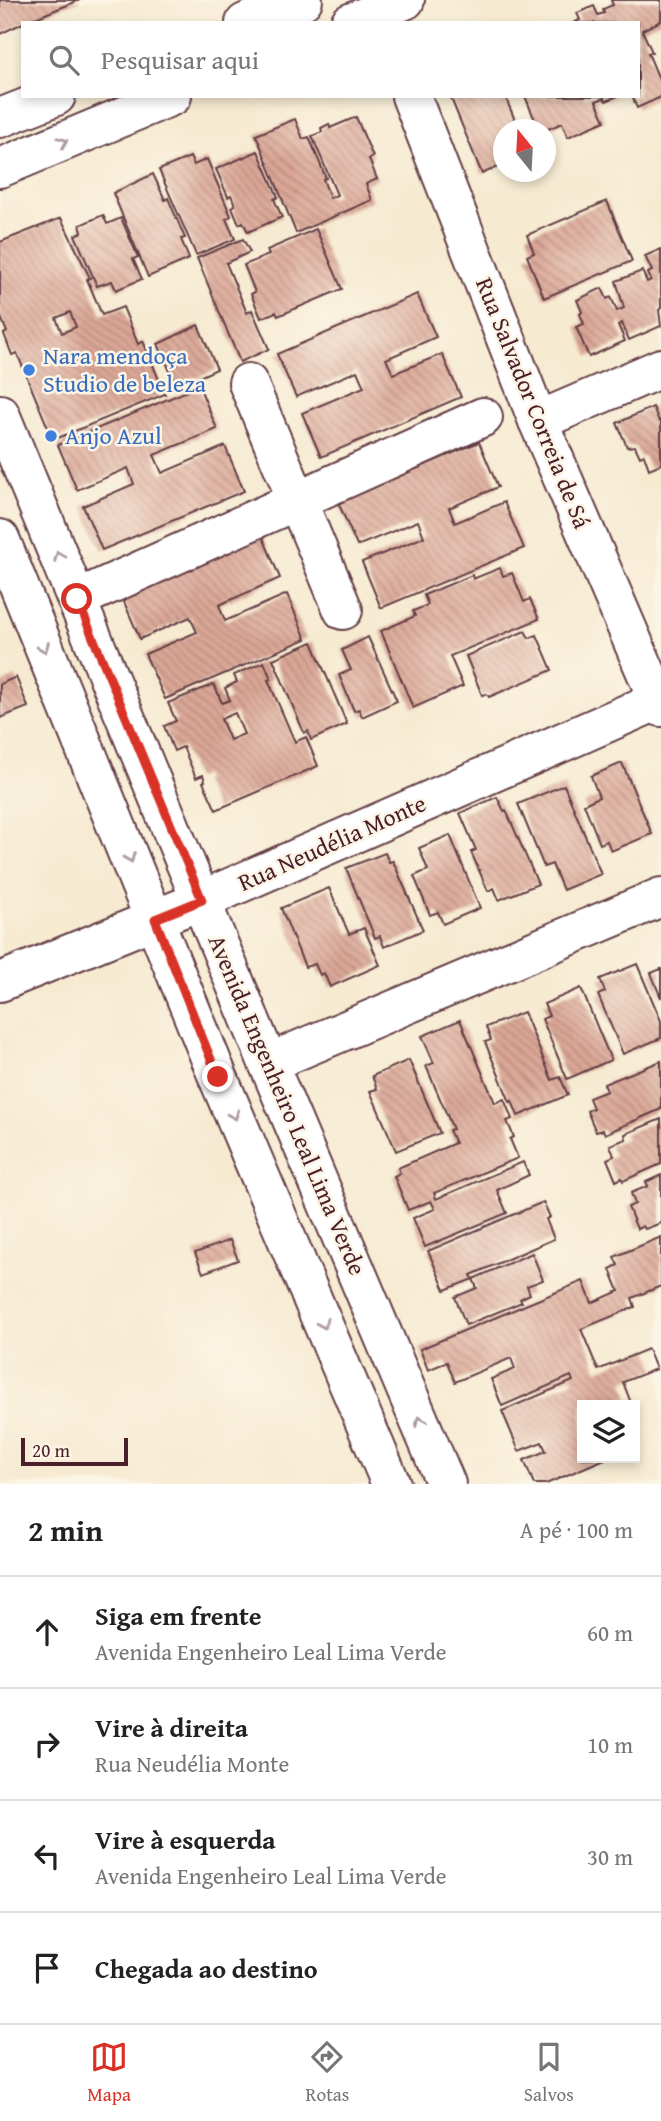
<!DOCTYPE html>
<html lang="pt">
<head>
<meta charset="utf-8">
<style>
  body { margin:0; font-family:"Gentium Book Plus",serif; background:#f2f2f2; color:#222 }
  .controls { position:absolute; right:21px; bottom:21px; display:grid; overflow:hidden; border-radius:0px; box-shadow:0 4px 10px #0003 }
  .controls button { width:63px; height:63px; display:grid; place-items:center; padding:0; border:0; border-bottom:2px solid #e0e0e0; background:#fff; color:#222; font:35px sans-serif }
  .compass { position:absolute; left:493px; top:119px; width:63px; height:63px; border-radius:50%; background:#fff; box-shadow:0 4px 10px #0003; rotate:342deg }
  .scale { position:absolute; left:21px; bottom:18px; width:107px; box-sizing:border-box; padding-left:7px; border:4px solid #4a1f2b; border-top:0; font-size:19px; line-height:24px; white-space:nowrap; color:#4a1f2b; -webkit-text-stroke:5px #fcf5e5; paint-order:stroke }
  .stop { position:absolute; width:21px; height:21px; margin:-16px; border:5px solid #d93025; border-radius:50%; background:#fff }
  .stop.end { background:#d93025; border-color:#fff; box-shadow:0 2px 7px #0008 }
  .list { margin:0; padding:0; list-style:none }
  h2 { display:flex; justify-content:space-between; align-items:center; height:91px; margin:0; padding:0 28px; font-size:30px }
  h2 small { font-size:23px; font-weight:400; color:#767676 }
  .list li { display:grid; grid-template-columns:46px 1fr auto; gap:21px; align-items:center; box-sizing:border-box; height:112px; padding:0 28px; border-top:2px solid #e0e0e0 }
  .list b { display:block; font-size:26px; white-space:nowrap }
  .list p { margin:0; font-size:23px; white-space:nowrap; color:#767676 }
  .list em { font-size:23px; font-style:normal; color:#767676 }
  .icon { flex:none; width:38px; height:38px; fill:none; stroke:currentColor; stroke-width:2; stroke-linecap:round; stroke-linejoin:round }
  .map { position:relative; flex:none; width:661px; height:1484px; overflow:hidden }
  .search { position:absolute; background:#fff; box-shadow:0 4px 10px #0003; left:21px; right:21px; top:21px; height:77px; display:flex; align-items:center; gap:18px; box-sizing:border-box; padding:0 24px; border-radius:0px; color:#767676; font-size:26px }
  .sheet { height:539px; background:#fff }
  nav { display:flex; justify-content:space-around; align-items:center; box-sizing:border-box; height:98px; border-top:2px solid #e0e0e0; background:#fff; font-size:19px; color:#767676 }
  nav a { display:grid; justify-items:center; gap:4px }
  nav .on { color:#d93025 }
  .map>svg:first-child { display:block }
</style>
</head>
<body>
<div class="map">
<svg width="661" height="1484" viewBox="0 0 661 1484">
  <defs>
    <pattern id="building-back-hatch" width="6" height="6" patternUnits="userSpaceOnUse" patternTransform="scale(1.75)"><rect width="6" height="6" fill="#dba797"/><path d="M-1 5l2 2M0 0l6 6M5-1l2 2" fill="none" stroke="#b4877b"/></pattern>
  </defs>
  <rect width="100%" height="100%" fill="#fcf5e5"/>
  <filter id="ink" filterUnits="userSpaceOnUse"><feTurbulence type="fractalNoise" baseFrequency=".0143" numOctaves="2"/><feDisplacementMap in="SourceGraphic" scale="14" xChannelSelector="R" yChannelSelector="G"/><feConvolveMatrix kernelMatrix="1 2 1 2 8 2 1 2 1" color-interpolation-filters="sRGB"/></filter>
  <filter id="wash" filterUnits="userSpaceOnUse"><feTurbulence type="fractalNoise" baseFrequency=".00686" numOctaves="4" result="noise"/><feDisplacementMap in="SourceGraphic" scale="28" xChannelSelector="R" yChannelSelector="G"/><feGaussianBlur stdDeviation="1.57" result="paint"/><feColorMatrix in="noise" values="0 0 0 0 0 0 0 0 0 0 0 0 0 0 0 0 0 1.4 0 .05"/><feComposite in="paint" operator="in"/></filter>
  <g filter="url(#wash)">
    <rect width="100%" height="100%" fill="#f6ead1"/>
    <g id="blocks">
      <!-- building -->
      <g fill="url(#building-back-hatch)" fill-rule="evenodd">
        <polygon points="0,0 80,0 23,23 0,34"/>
        <polygon points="611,0 661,0 661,21 642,30 652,52 648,53 659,79 661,78 661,97 637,108 632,96 638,96 638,23 573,23 580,20 577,13 594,6 598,15 604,13 603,9 613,5"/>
        <polygon points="450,96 505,96 519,130 504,130 504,164 482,174"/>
        <polygon points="525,96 618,96 606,101 604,98 596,101 605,121 568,137 562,123 546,130 539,130"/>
        <polygon points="356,117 373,157 369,159 377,179 366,184 372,200 296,233 256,135 295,119 303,139 309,137 326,178 323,179 330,198 337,195 312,136 322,132 321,128 329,124 330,128"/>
        <polygon points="258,151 278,197 274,199 282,217 248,232 243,222 239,224 232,207 235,205 231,195 228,197 216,169"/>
        <polygon points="190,157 194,165 207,159 231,216 226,219 235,239 196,255 159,170"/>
        <polygon points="153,174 165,200 168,198 185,238 181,239 189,259 148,277 113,193"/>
        <polygon points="607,201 632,261 544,298 527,256 534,253 527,235"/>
        <polygon points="103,215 107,224 121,218 138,257 133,259 142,279 116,290 112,281 97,286 75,235 82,232 80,225"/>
        <path d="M61,218l29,60 -3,1 15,36 21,-8 15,37 5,-3 22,53 -112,46 -36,-87 -5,2 -8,-21 3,-2 -7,-17v-73zM70,312l6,15 -14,6 -6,-15z"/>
        <polygon points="316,229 342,289 278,316 276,312 261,318 251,294 255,292 244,265 269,255 267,250"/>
        <polygon points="243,239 250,252 226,263 247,313 252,310 269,349 240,362 197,258"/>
        <polygon points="661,249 661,308 659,310 661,326 629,340 622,323 618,325 625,341 589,357 576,327 584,324 580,314 582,312 577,300 602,288 607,299 611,297 617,311 624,308 616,281 642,271 647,282 651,280 648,273 652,271 645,256"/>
        <polygon points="417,294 436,337 386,359 393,374 442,354 461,397 321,457 302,413 364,387 357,371 296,397 277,354"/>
        <polygon points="198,325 217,369 177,387 158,344"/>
        <polygon points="199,386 217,429 154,455 162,473 225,446 244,491 102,550 83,506 134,484 128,468 77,490 58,445"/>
        <polygon points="653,407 659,421 661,420 661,464 649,469 644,455 640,457 635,446 627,447 617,423"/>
        <polygon points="479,442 498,487 449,508 455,523 504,502 524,548 381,608 362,562 424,537 418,521 357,546 338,502"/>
        <polygon points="262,535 280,578 219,605 225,621 287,594 306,639 165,699 145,654 197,632 190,617 140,639 121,595"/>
        <polygon points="500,568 503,576 512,573 524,602 530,599 539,619 450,656 463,686 413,708 381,631 415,616 413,611 428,605 424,595 472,575 473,579"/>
        <polygon points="525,631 529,638 537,635 552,670 489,697 487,694 482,695 466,656"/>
        <polygon points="368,637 397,701 362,717 359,709 354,711 339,675 351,670 342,650"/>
        <polygon points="312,642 347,724 311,740 308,731 304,733 273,659"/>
        <path d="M264,662l7,17 -3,1 27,62 11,-5 12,29 -102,44 -13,-28 2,-1 -2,-6 -7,3 -13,-31 -9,4 -10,-25 12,-5 -8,-18 46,-19 8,19 8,-3 -5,-12 12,-6 -3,-7zM235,713l9,21 -14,6 -9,-21z"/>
        <polygon points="16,677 28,707 0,718 0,684"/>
        <polygon points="622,763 652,834 611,851 607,841 600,844 584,804 599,797 591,776"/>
        <polygon points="564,785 601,874 563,890 552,864 544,867 518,804"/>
        <polygon points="497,797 504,811 506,810 538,884 499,900 494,888 488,891 471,852 476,850 460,813"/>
        <polygon points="450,835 480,908 443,924 438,912 430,915 414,876 428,870 419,848"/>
        <polygon points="385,853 389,862 393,861 423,930 384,947 380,936 375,938 346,868"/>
        <polygon points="329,888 349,934 364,928 380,965 330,987 324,973 320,975 315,964 305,967 281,908"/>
        <polygon points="637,964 661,1021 661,1038 623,1054 598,995 605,992 600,979"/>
        <polygon points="661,969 661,998 651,973"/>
        <polygon points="581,988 611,1060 567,1079 542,1019 549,1016 544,1004"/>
        <polygon points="524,1012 552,1080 560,1077 568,1095 518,1116 512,1101 510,1102 485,1042 491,1040 486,1027"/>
        <polygon points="460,1020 495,1103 504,1099 512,1119 507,1121 514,1137 510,1139 518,1158 434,1193 436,1199 523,1162 529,1175 497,1190 507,1213 425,1247 413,1218 435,1209 431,1201 408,1210 394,1176 400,1173 398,1168 455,1143 449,1130 453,1129 426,1066 434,1063 422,1036"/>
        <polygon points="409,1060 440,1133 396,1151 370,1091 377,1089 372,1076"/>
        <polygon points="661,1061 661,1109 605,1134 603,1130 596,1132 587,1111 593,1108 589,1098 607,1091 604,1084"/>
        <polygon points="661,1119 661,1164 623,1181 622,1178 616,1181 607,1159 614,1156 610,1145 626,1139 625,1134"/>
        <polygon points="661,1175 661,1223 645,1229 643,1226 637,1229 628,1207 635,1204 631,1193 648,1186 646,1182"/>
        <polygon points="543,1202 550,1217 546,1219 554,1239 471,1275 473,1279 445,1290 428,1251"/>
        <polygon points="661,1237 661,1286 632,1298 635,1307 581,1329 598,1370 648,1349 656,1369 623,1382 631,1403 627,1405 582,1405 582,1458 607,1458 546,1484 534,1484 524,1460 546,1451 542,1442 519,1451 502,1411 573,1381 571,1376 502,1406 491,1379 515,1369 511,1358 455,1382 447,1362 428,1370 420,1349 583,1281 592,1303 619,1291 610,1269 618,1265 614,1257"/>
        <polygon points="230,1240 238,1260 203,1273 195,1253"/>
        <polygon points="532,1253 543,1280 527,1286 530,1294 520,1299 522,1302 466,1325 455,1297 477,1288 473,1279"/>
      </g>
    </g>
  </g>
  <g filter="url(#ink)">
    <use href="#blocks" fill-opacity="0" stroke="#643d44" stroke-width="2"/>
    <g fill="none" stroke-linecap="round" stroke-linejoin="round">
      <defs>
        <g id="minor">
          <polyline points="411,96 538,421 661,707"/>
          <polyline points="248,383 343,610"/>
          <polyline points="538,421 661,368"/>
          <polyline points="77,599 483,417"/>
          <polyline points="0,982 202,900 661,699"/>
          <polyline points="268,1063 661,897"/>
        </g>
        <g id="tertiary">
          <polyline points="245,23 303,0"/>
          <polyline points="350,23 405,0"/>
          <polyline points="0,118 56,96"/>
          <polyline points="0,168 172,96"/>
        </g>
        <g id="secondary">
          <polyline points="0,414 268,1063 446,1484"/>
          <polyline points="0,539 218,1077 391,1484"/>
        </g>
      </defs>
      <!-- minor casing -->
      <use href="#minor" stroke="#643d44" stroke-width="42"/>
      <!-- tertiary casing -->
      <use href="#tertiary" stroke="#643d44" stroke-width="42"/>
      <!-- secondary casing -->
      <use href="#secondary" stroke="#643d44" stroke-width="42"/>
      <!-- minor -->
      <use href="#minor" stroke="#fff" stroke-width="38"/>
      <!-- tertiary -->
      <use href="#tertiary" stroke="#fff" stroke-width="38"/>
      <!-- secondary -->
      <use href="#secondary" stroke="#fff" stroke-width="38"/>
    </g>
    <!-- one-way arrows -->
    <defs><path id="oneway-chevron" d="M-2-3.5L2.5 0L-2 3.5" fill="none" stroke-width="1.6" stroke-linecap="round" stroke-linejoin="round" transform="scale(1.75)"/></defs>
    <g stroke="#ae9aa0">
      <use href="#oneway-chevron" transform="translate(63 142) rotate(-23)"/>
      <use href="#oneway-chevron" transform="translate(59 556) rotate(-112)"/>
      <use href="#oneway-chevron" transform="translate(44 648) rotate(68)"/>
      <use href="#oneway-chevron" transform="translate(130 858) rotate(68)"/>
      <use href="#oneway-chevron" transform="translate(234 1115) rotate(67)"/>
      <use href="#oneway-chevron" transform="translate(323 1324) rotate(67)"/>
      <use href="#oneway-chevron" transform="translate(420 1421) rotate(-113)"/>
    </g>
  </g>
  <g fill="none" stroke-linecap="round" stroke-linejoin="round" filter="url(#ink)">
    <!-- route -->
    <polyline stroke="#d93025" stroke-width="9" points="77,599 202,900 155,919 218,1077"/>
  </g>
  <!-- markers -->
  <g fill="#3f7fe0" stroke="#fcf5e5" stroke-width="2.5">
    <circle cx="29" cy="370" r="7"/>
    <circle cx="51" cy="436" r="7"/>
  </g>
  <g text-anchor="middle" stroke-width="5" stroke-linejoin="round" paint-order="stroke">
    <!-- shop labels -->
    <g font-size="24" fill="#366cbe" stroke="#fcf5e5" text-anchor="start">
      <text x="43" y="364">Nara mendoça<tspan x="43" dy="28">Studio de beleza</tspan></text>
      <text x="65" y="444">Anjo Azul</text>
    </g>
    <!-- street labels -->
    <g font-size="24" fill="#4a1f2b" stroke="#fcf5e5">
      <text transform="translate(533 403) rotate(68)" y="8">Rua Salvador Correia de Sá</text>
      <text transform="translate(332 843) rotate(-24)" y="8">Rua Neudélia Monte</text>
      <text transform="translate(287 1105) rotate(67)" y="8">Avenida Engenheiro Leal Lima Verde</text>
    </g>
  </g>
</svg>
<div class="controls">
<button><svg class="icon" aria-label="layers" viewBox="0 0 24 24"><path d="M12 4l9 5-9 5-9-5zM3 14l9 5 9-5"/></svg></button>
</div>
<svg class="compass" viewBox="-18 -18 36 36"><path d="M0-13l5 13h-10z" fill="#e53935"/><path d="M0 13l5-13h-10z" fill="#767676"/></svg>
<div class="scale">20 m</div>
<div class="stop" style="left:77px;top:599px"></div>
<div class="stop end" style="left:218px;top:1077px"></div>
<div class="search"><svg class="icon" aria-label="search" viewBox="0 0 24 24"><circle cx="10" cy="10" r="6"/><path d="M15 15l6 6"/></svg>Pesquisar aqui</div>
</div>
<section class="sheet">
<h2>2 min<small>A pé · 100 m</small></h2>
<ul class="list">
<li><svg class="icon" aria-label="ahead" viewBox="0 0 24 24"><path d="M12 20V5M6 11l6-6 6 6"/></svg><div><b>Siga em frente</b><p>Avenida Engenheiro Leal Lima Verde</p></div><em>60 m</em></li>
<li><svg class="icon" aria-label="right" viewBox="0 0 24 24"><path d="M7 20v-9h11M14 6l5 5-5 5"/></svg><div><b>Vire à direita</b><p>Rua Neudélia Monte</p></div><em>10 m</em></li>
<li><svg class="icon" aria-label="left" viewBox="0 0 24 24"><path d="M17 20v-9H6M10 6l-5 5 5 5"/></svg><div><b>Vire à esquerda</b><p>Avenida Engenheiro Leal Lima Verde</p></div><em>30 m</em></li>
<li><svg class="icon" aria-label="arrive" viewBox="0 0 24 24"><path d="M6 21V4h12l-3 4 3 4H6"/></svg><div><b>Chegada ao destino</b></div></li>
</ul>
</section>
<nav>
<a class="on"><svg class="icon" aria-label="map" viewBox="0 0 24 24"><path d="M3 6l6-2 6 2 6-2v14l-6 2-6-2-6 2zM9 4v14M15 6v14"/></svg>Mapa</a>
<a><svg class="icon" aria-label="directions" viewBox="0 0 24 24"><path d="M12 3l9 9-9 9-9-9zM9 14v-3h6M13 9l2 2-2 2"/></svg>Rotas</a>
<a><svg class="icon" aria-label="saved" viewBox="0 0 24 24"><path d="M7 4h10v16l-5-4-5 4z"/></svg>Salvos</a>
</nav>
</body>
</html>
